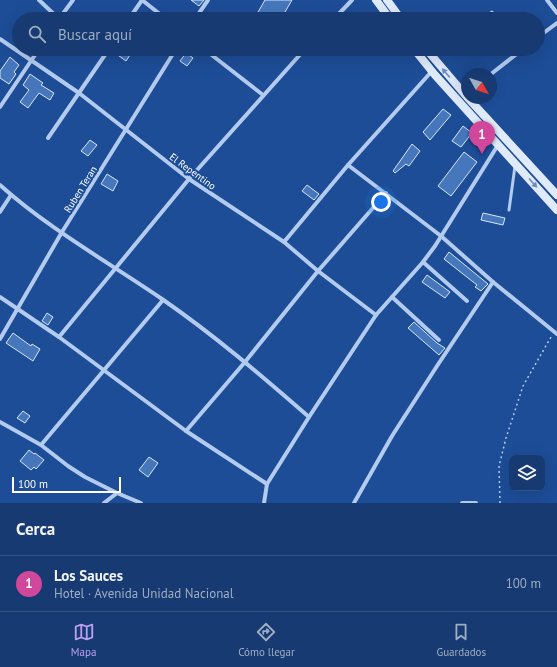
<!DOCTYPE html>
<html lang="es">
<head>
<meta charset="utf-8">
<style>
  body { margin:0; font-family:"PT Sans",sans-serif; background:#1f4176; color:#f1f3f6 }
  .controls { position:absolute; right:12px; bottom:12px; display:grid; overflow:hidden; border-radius:8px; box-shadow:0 4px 16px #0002 }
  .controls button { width:36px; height:36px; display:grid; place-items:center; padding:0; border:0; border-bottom:1px solid #355484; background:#163a71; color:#f1f3f6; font:20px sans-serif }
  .compass { position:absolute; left:461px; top:68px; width:36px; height:36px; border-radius:50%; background:#163a71; box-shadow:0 4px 16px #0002; rotate:129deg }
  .scale { position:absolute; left:12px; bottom:10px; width:109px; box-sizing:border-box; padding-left:4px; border:2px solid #fff; border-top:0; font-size:11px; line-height:14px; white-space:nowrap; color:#fff; -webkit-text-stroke:3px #1d4d97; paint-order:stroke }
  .you { position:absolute; left:381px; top:202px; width:14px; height:14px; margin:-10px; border:3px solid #fff; border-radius:50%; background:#1a73e8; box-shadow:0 0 0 6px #1a73e833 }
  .badge { display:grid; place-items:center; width:26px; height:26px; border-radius:50%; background:#bca0f2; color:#fff; font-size:13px; font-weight:700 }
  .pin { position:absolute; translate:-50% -33px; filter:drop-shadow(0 1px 2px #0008) }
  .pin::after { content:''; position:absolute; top:21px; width:14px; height:12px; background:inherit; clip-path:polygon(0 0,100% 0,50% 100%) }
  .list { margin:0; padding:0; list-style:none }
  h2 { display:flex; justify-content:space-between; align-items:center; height:52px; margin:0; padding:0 16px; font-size:17px }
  h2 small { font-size:13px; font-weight:400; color:#9eadc3 }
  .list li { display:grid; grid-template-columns:26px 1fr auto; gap:12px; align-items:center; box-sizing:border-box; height:56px; padding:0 16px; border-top:1px solid #355484 }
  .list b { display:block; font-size:15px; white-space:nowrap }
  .list p { margin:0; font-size:13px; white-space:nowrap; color:#9eadc3 }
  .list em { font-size:13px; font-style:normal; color:#9eadc3 }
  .icon { flex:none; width:22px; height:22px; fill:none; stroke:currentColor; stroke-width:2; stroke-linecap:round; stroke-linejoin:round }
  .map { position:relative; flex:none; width:557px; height:503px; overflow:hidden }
  .search { position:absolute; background:#163a71; box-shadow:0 4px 16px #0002; left:12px; right:12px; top:12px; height:44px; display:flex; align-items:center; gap:10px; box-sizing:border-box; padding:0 14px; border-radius:22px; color:#9eadc3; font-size:15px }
  .sheet { height:108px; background:#163a71 }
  nav { display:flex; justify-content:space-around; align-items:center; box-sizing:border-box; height:56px; border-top:1px solid #355484; background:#163a71; font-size:11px; color:#9eadc3 }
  nav a { display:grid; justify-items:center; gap:2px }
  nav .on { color:#bca0f2 }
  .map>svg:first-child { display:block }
</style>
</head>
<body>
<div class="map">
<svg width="557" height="503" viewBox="0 0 557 503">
  <rect width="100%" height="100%" fill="#1d4d97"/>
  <!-- building -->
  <g fill="#4677bd" stroke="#d8e6fb">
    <polygon points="191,0 204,0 199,6"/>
    <polygon points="265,0 292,0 281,19 254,19"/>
    <polygon points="118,49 134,49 126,61 115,53"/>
    <polygon points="186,53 193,58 187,66 180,61"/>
    <polygon points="10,57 19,65 14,72 16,74 9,84 0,78 0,71"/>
    <polygon points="30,74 43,83 41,85 54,93 50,100 39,93 28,108 20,102 29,90 23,85"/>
    <polygon points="443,109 451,115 430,140 423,132"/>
    <polygon points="463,126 472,133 461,147 452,141"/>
    <polygon points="90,140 97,145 88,156 81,151"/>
    <polygon points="412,144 420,151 409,166 406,164 395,173 393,171"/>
    <polygon points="464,152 477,162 451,196 438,186"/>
    <polygon points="107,174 118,181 113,191 101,184"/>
    <polygon points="307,185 319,194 314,200 302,191"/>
    <polygon points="483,213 505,218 503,225 481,220"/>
    <polygon points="449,252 488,284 481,291 475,287 477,285 444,259"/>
    <polygon points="427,275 450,292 445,298 422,282"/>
    <polygon points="47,313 53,317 48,325 42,321"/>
    <polygon points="414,322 437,343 445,348 439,355 408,328"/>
    <polygon points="13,333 31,346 32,344 40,349 33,361 6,343"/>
    <polygon points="23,411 30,416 25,423 17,418"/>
    <polygon points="29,450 34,454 35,453 44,460 36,469 34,467 31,470 20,461"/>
    <polygon points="149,457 158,463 148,477 139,470"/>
  </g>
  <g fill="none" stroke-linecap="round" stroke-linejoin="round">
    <!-- path -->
    <polyline stroke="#b2cbef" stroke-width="1.5" stroke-dasharray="2 3" stroke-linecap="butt" points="500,503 499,466 506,438 523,386 551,337"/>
    <!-- service -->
    <g stroke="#b2cbef" stroke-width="3">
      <polyline points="483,19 492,12"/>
      <polyline points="434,57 444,49"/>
      <polyline points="509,210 515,166"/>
    </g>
    <!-- minor -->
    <g stroke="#b2cbef" stroke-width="4">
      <polyline points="39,0 59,19"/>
      <polyline points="142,0 166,19"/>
      <polyline points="547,0 557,13"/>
      <polyline points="59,19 73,0"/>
      <polyline points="129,19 142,0"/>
      <polyline points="195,19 208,0"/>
      <polyline points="334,19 352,0"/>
      <polyline points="538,37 557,23"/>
      <polyline points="0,39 79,93 189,179 284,242 318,271 376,315"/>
      <polyline points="204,49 263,95"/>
      <polyline points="491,74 523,49"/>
      <polyline points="0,107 39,49"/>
      <polyline points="48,138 109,49"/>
      <polyline points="348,165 441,236 493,282 557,334"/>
      <path d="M0,185c49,44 108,77 162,114 52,36 100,77 147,118"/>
      <polyline points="0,212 11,195"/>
      <polyline points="284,242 348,165 432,71"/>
      <polyline points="423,262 467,301"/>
      <polyline points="0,297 59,337 186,431 267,484"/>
      <polyline points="392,297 439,340"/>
      <polyline points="59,337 189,179 305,49"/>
      <polyline points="0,339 62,232 176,49"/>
      <polyline points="0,422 41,445 68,466 85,477 117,493 141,503"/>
      <polyline points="186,431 245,362 318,271 386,193"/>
      <polyline points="41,445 163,300"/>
      <polyline points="104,503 117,493"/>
      <polyline points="264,503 267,484 309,417 376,315 423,262 435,246 498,145"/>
      <polyline points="354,503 392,436 437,366 493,282"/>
      <polyline points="462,503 476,503"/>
    </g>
    <!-- secondary -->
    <g stroke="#dfeafb" stroke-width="8">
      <polyline points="376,0 390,19"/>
      <polyline points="387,0 401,19"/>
      <polyline points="414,49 435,75 557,210"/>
      <polyline points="426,49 467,97"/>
      <polyline points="468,98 557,195"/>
    </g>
  </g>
  <!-- one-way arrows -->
  <defs><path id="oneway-solid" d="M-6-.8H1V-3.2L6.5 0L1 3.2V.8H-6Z"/></defs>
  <g fill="#6b8cbf">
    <use href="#oneway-solid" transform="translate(446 73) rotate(-131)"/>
    <use href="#oneway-solid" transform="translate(533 183) rotate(48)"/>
  </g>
  <g text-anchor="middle" stroke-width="4" stroke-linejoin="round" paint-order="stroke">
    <!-- street labels -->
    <g font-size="10" fill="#fff" stroke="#1d4d97">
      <text transform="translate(193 171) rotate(36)" y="4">El Repentino</text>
      <text transform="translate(80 189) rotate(-58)" y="4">Ruben Teran</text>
    </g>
  </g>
</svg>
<div class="controls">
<button><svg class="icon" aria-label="layers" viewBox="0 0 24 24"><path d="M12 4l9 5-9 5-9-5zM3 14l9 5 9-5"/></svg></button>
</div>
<svg class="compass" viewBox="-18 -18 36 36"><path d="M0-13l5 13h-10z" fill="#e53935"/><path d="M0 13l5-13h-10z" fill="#9eadc3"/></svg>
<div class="scale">100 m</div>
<div class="you"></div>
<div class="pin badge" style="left:482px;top:154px;background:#d1479c">1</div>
<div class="search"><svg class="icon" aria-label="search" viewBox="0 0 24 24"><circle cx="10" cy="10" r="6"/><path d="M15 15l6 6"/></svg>Buscar aquí</div>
</div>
<section class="sheet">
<h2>Cerca<small></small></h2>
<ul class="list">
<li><span class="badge" style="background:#d1479c">1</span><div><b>Los Sauces</b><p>Hotel · Avenida Unidad Nacional</p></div><em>100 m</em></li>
</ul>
</section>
<nav>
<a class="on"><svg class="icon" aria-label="map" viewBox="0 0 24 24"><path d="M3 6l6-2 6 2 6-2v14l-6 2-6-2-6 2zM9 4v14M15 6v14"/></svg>Mapa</a>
<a><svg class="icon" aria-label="directions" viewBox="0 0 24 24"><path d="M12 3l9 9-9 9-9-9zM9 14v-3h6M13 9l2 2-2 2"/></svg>Cómo llegar</a>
<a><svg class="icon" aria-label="saved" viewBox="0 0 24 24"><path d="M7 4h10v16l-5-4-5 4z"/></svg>Guardados</a>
</nav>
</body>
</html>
